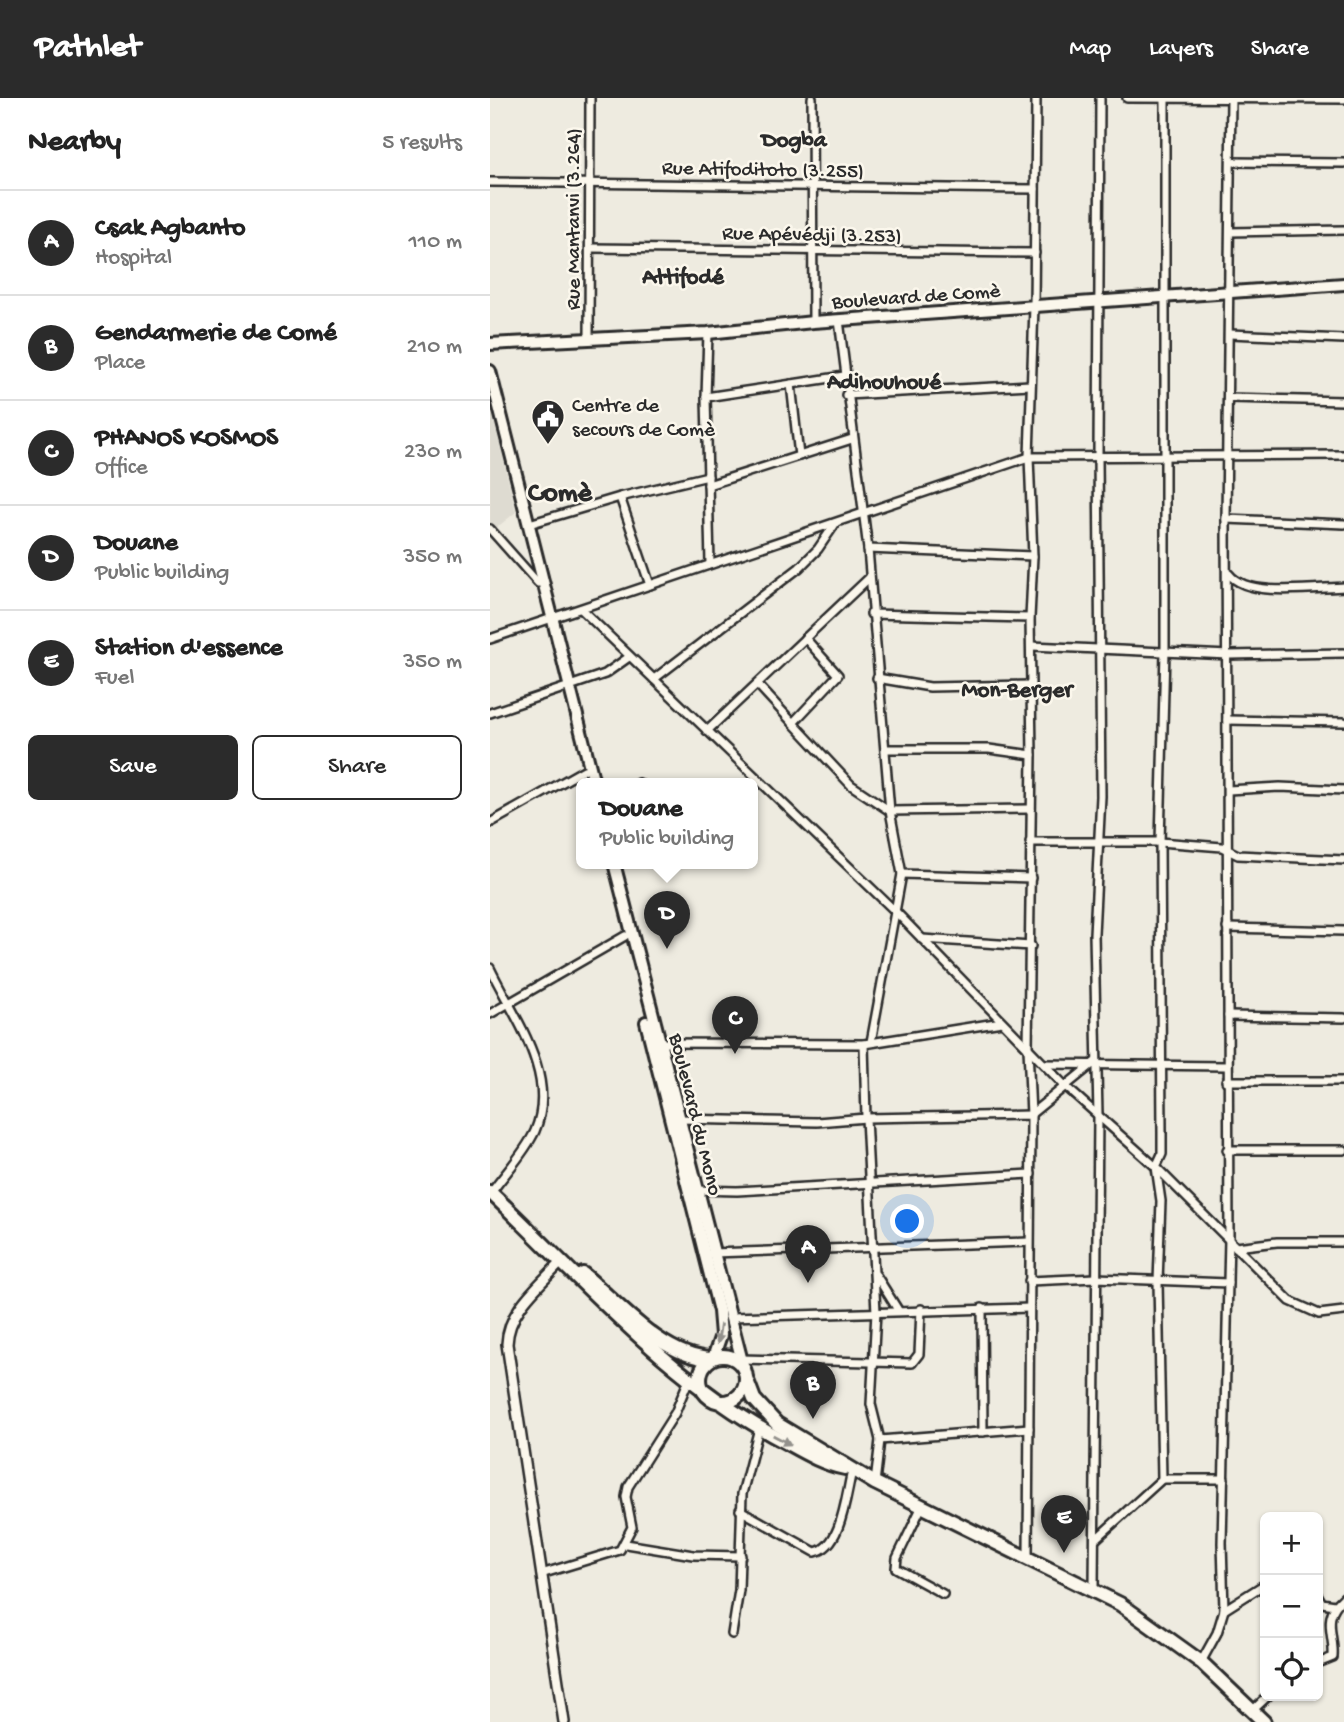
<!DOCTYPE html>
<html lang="en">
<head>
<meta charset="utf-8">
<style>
  body { margin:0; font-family:"Gochi Hand",sans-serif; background:#f2f2f2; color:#222 }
  .controls { position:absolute; right:21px; bottom:21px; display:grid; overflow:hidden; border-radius:10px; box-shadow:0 2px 5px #0004 }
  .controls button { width:63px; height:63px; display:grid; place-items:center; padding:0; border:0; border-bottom:2px solid #e0e0e0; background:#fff; color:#222; font:35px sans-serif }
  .you { position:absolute; left:418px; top:1124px; width:24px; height:24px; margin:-18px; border:5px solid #fff; border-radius:50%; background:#1a73e8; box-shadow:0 0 0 10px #1a73e833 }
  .badge { display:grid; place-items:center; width:46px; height:46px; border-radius:50%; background:#2b2b2b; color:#fff; font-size:23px; font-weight:700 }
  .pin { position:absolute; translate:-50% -58px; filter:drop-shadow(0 2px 4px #0008) }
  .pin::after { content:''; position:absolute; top:37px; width:24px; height:21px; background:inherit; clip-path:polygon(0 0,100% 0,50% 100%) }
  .popup { position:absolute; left:86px; top:680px; width:182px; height:91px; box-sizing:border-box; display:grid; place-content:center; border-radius:10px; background:#fff; filter:drop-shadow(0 2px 5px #0005); font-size:23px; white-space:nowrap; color:#767676 }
  .popup b { font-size:26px; color:#222 }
  .popup::after { content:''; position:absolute; left:50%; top:100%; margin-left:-14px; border:14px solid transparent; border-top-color:#fff }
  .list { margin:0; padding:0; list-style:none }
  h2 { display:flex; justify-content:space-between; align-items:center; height:91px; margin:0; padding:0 28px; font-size:30px }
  h2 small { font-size:23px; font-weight:400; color:#767676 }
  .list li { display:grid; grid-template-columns:46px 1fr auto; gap:21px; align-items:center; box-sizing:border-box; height:105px; padding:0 28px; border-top:2px solid #e0e0e0 }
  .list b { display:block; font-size:26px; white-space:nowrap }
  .list p { margin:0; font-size:23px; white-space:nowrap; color:#767676 }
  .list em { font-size:23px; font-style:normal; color:#767676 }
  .actions { display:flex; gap:14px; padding:21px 28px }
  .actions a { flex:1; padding:16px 0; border:2px solid #2b2b2b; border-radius:10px; text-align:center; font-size:24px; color:#2b2b2b }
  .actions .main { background:#2b2b2b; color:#fff }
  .icon { flex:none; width:38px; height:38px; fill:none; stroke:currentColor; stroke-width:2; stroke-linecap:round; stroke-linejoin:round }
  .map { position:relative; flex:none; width:854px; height:1624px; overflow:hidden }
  header { display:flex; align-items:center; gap:42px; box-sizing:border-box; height:98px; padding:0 35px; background:#2b2b2b; color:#fff }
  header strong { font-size:33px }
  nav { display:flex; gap:38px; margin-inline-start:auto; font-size:24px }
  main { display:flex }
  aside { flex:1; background:#fff }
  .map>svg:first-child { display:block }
</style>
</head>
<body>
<header>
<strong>Pathlet</strong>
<nav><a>Map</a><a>Layers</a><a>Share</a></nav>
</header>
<main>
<aside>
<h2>Nearby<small>5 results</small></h2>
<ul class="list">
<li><span class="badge">A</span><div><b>Csak Agbanto</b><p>Hospital</p></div><em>110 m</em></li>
<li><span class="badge">B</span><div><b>Gendarmerie de Comé</b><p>Place</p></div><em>210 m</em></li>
<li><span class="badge">C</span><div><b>PHANOS KOSMOS</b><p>Office</p></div><em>230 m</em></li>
<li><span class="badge">D</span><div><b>Douane</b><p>Public building</p></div><em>350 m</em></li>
<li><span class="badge">E</span><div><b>Station d'essence</b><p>Fuel</p></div><em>350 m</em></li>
</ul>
<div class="actions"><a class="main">Save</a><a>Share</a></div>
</aside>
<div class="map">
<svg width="854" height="1624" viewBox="0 0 854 1624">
  <rect width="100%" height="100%" fill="#eeebe0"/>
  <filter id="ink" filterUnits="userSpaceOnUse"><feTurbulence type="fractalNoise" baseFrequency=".0143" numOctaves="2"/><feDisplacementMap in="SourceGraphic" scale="14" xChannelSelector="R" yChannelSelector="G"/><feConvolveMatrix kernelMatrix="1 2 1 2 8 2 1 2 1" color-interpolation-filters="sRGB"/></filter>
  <g filter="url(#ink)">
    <!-- built -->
    <polygon fill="#dedbd1" points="0,306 26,414 0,435"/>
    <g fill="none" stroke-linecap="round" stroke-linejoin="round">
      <defs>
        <g id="minor">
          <polyline points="322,0 323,224"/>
          <polyline points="637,0 854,1"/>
          <polyline points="741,64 854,65"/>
          <polyline points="0,84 545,91"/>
          <polyline points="740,134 854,132"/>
          <polyline points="100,150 545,155"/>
          <polyline points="349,222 378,451 400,713 412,776 381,944"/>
          <polyline points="218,235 216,299 220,466"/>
          <polyline points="740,236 854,241"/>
          <polyline points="99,242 100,0"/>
          <polyline points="301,286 309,358"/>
          <polyline points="356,297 540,287"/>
          <polyline points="216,299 354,278"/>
          <polyline points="738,300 854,303"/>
          <polyline points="218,387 362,341"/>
          <polyline points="130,399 160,487"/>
          <polyline points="736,421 854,426"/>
          <polyline points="39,426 130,399 218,378"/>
          <polyline points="0,431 48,485"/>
          <polyline points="378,451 543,458"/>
          <path d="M739,476c18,24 85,14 115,13"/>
          <polyline points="91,511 407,815 574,987 666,1069 800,1203 829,1216 854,1213"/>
          <polyline points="381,516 540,520"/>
          <polyline points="0,541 539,359 854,357"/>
          <polyline points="542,548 739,557 854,555"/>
          <polyline points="387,580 440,589 540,587"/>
          <polyline points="164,581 309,470 328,451 345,426"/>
          <polyline points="268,587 303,625 348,577 315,540"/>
          <polyline points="0,615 115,576 139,559"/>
          <polyline points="737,622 854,624"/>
          <polyline points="303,625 361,687 400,713 540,711"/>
          <polyline points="217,633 379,480"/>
          <polyline points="397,651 499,651 542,657"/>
          <polyline points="148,685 149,685"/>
          <polyline points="738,692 790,689 854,692"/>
          <polyline points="0,725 94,672"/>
          <polyline points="540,744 670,744 732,749 748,757 854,762"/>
          <polyline points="412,776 541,780"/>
          <polyline points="737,830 854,833"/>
          <polyline points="432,841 541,848"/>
          <path d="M0,870c23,48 69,107 45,163 -10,22 -30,42 -44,62"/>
          <polyline points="0,916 135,838"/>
          <polyline points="738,918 854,920"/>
          <polyline points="168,945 374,946 512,924"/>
          <polyline points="554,966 736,968"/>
          <polyline points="736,983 854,983"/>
          <polyline points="541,1016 605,964"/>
          <polyline points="541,1017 538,950 542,657 540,520 543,458 539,359 544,208 546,0"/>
          <polyline points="189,1021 327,1024 376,1020 374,946"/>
          <polyline points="737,1052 854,1052"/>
          <polyline points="205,1092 247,1093 541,1076"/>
          <polyline points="746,1149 787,1144 854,1144"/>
          <polyline points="222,1155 539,1144"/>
          <polyline points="386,1177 408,1212"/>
          <polyline points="539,1183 606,1180 738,1185"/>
          <polyline points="492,1210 493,1334"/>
          <polyline points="241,1219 539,1210"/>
          <polyline points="250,1261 422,1265 429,1256 431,1211"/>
          <polyline points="390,1342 539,1330"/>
          <polyline points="672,1381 734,1381"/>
          <polyline points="385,1385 390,1342 381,1306 386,1214 376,1020 541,1017 538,1459"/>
          <polyline points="432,1408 407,1460 406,1470 453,1496"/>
          <path d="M250,1412l75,42c27,-5 31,-58 37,-81"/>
          <polyline points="605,1442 672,1381 668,1184 671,1103 666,1069 672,1056 672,1034 670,744 675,553 675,0"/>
          <polyline points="136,1446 203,1457 251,1458"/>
          <polyline points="51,1476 130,1452 142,1429 136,1399 138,1389 185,1315 199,1281"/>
          <polyline points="604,1491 608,1017 604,836 611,698 608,358 610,0"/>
          <polyline points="828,1498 832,1505 845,1507"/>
          <polyline points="734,1512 775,1486"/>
          <polyline points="242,1536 249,1492 252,1396 269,1330"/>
          <polyline points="711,1564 727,1535 734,1512 732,1445 739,1140 736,421 741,0"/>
          <path d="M828,1565l15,-6c2,-23 -13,-39 11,-60"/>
          <polyline points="763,1612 778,1598"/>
        </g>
        <path id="tertiary" d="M70,1165c-21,23 -52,47 -53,81l57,378"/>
        <g id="primary">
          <polyline points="0,246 218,235 323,224 854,186"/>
          <polyline points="0,273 104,685"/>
          <polyline points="124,765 255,1275"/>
          <polyline points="156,924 229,1213 231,1237 223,1260"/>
        </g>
        <g id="trunk">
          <path d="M0,1094c94,89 180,190 297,251 18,10 37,21 58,25"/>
          <path d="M93,1176c36,30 79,83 128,85"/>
          <circle cx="233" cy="1281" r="23"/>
          <polyline points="256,1280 264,1301 287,1326 385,1385 630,1506 711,1564 774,1624"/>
        </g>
      </defs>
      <!-- minor casing -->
      <use href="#minor" stroke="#2b2b2b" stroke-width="12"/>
      <!-- tertiary casing -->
      <use href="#tertiary" stroke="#2b2b2b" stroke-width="14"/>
      <!-- primary casing -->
      <use href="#primary" stroke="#2b2b2b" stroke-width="16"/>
      <!-- trunk casing -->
      <use href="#trunk" stroke="#2b2b2b" stroke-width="18"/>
      <!-- minor -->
      <use href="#minor" stroke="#fbf7ec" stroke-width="7"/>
      <!-- tertiary -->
      <use href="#tertiary" stroke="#fbf7ec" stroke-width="9"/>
      <!-- primary -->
      <use href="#primary" stroke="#fbf7ec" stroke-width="10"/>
      <!-- trunk -->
      <use href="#trunk" stroke="#fbf7ec" stroke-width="12"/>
    </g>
    <!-- one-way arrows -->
    <defs><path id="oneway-solid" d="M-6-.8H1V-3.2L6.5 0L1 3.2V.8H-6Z" transform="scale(1.75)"/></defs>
    <g fill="#93918c">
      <use href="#oneway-solid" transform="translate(229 1236) rotate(99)"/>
      <use href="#oneway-solid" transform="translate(292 1342) rotate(28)"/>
    </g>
  </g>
  <!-- icons -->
  <defs>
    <symbol id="civic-pin" viewBox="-11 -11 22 30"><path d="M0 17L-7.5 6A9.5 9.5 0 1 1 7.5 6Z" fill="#2b2b2b" stroke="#fbf7ec"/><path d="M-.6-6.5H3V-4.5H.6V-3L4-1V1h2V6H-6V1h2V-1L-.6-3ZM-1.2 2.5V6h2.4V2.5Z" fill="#fff"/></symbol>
  </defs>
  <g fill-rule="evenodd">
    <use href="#civic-pin" x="39" y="299" width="38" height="52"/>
  </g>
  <g text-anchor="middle" stroke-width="5" stroke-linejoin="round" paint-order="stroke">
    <!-- street labels -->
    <g font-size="21" fill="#2b2b2b" stroke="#fbf7ec">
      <text transform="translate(273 70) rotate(1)" y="7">Rue Atifoditoto (3.255)</text>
      <text transform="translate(82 121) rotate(-90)" y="7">Rue Mantanvi (3.264)</text>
      <text transform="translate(322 135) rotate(1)" y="7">Rue Apévédji (3.253)</text>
      <text transform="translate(426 197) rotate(-4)" y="7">Boulevard de Comè</text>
      <text transform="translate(207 1016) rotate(76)" y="7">Boulevard du Mono</text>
    </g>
    <!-- poi labels -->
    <g font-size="21" fill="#2b2b2b" stroke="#fbf7ec" text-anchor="start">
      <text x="82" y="313">Centre de<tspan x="82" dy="24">secours de Comè</tspan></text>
    </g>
    <!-- neighbourhood labels -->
    <g font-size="23" font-weight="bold" fill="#2b2b2b" stroke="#fbf7ec">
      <text x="304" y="48">Dogba</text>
      <text x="193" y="185">Attifodé</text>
      <text x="394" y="290">Adihouhoué</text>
      <text x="527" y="598">Mon-Berger</text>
    </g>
    <!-- district labels -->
    <g font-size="28" font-weight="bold" fill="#2b2b2b" stroke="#fbf7ec">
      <text x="70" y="402">Comè</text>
    </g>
  </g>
</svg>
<div class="controls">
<button>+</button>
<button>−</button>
<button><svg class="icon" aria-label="locate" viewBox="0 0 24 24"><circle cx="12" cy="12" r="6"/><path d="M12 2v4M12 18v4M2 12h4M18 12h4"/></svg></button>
</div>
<div class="you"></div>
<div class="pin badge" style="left:318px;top:1185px">A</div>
<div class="pin badge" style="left:323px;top:1321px">B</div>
<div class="pin badge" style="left:245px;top:956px">C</div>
<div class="pin badge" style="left:177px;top:851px">D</div>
<div class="popup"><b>Douane</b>Public building</div>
<div class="pin badge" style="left:574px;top:1455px">E</div>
</div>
</main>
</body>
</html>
